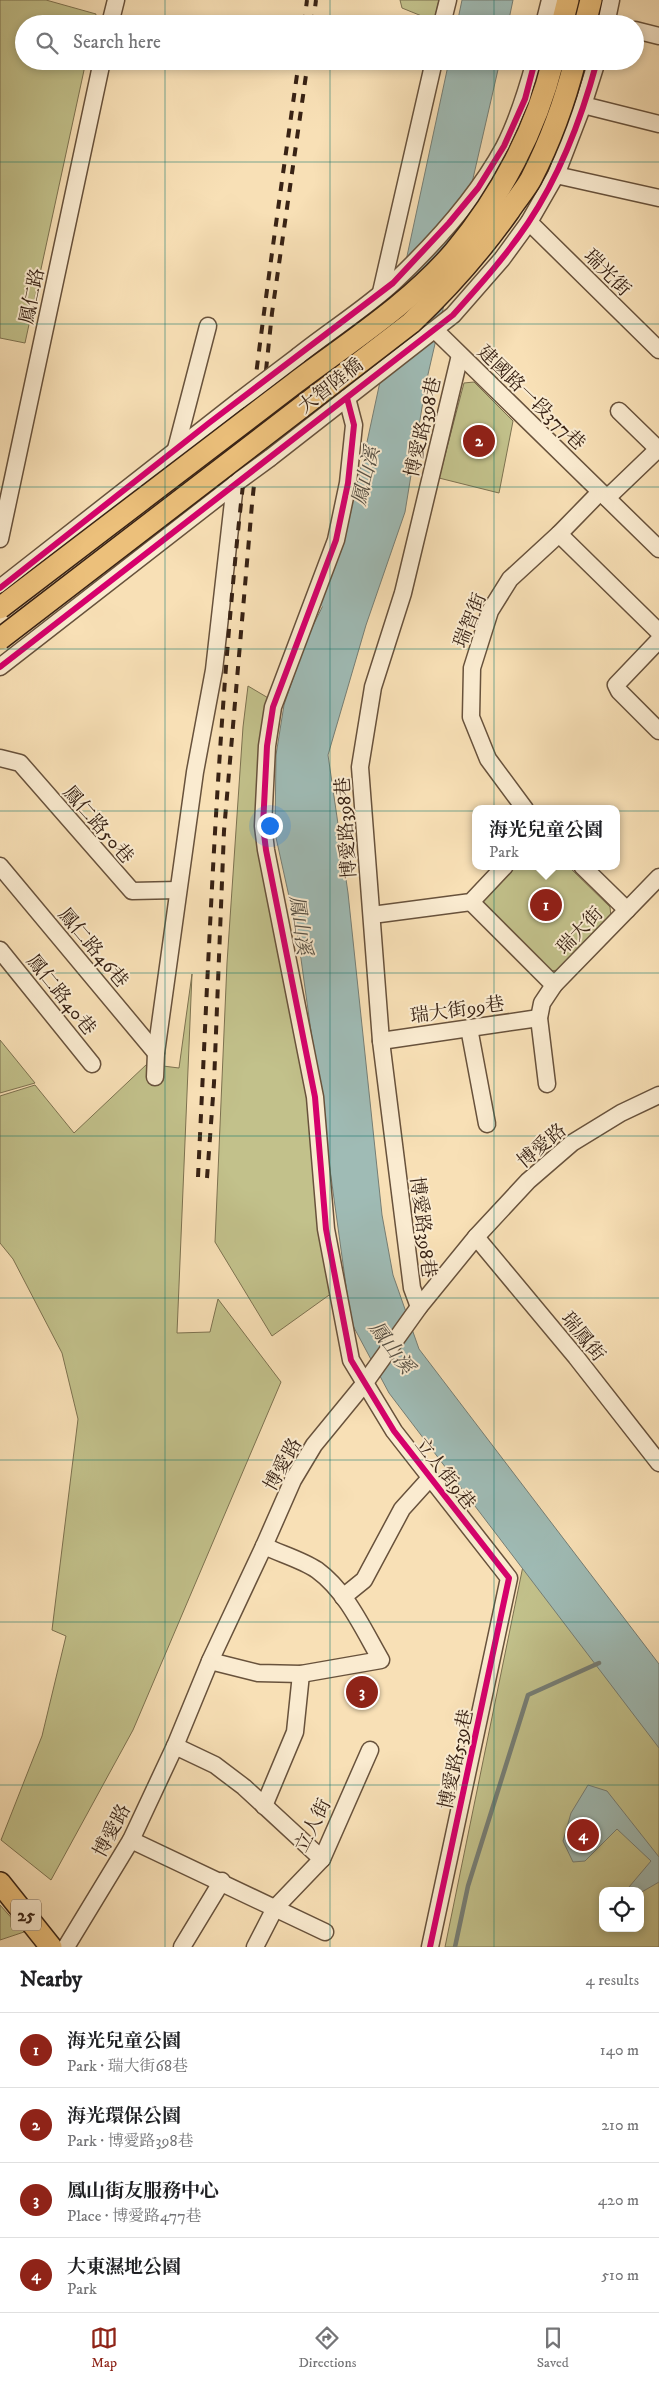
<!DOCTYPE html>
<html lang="en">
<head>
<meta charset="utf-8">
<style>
  body { margin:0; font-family:"IM FELL DW Pica","Noto Serif TC",serif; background:#f6f6f6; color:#202124 }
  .controls { position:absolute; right:15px; bottom:15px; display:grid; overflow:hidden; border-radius:10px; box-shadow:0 2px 8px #0003 }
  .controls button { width:45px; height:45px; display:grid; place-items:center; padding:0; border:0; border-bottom:1px solid #e0e0e0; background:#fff; color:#202124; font:25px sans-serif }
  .you { position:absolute; left:269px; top:825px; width:18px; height:18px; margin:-12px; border:4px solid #fff; border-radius:50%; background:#1a73e8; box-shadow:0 0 0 8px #1a73e833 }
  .badge { display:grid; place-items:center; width:32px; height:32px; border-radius:50%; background:#8f2418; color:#fff; font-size:16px; font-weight:700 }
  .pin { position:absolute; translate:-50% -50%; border:2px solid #fff; box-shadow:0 1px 5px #0006 }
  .popup { position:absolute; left:472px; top:805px; width:148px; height:65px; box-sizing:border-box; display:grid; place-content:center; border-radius:10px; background:#fff; filter:drop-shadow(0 1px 4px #0005); font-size:16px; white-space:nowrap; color:#757577 }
  .popup b { font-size:19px; color:#202124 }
  .popup::after { content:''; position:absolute; left:50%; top:100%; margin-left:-10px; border:10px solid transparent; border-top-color:#fff }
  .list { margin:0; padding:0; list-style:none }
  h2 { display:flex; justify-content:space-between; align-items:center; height:65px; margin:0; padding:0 20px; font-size:21px }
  h2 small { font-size:16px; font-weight:400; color:#757577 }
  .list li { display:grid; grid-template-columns:32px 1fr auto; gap:15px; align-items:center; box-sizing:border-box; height:75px; padding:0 20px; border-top:1px solid #e0e0e0 }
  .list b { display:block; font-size:19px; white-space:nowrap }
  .list p { margin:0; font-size:16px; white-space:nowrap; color:#757577 }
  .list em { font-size:16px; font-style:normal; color:#757577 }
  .icon { flex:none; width:28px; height:28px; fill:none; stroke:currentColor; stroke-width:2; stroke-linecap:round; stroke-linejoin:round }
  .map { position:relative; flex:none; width:659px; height:1947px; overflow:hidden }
  .search { position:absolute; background:#fff; box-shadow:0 2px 8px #0003; left:15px; right:15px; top:15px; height:55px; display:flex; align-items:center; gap:12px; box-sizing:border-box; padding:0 18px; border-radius:28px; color:#757577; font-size:19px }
  .sheet { height:365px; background:#fff }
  nav { display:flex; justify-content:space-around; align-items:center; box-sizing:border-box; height:70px; border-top:1px solid #e0e0e0; background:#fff; font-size:14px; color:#757577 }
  nav a { display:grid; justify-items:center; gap:2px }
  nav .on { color:#8f2418 }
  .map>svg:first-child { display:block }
</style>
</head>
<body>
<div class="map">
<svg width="659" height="1947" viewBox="0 0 659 1947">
  <rect width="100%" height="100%" fill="#f8e0b6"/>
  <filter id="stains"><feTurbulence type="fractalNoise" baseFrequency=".004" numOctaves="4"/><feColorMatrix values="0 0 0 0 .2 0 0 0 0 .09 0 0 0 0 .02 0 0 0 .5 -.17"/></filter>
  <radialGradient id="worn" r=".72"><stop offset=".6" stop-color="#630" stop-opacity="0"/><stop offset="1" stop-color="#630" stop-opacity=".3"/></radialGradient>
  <!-- green -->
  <g fill="#c2c18b" stroke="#7d7250" fill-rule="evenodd">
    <polygon points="0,0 46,0 96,14 94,24 24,24 24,61 86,61 25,343 0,338"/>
    <polygon points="400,0 439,0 434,21 402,8"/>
    <polygon points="474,382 513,421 499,493 439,478 464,383"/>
    <polygon points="248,686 275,702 270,850 311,1129 332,1293 272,1336 215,1242 227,963 243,727"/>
    <polygon points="511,866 568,866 610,907 611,917 560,970 548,971 482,904 484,894"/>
    <polygon points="192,974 177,1333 210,1332 218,1299 281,1382 133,1730 51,1880 1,1840 42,1736 66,1636 52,1630 78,1419 62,1353 13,1259 0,1243 0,1096 35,1085 74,1133 147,1064 179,1068"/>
    <polygon points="0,1040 35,1083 0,1093"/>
    <path d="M523,1566l136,181v200h-214zM603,1891h37v37h-37z"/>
    <polygon points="0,1905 24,1932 0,1940"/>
  </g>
  <!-- water -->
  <g fill="#9fbbb5" stroke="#767e75">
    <polygon points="462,0 513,0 508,24 457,24"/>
    <polygon points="449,61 500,61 426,383 405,512 366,625 328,755 348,893 382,1215 393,1275 419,1349 659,1664 659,1748 389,1393 351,1322 298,937 275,833 276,755 284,705 306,640 332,587 367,442"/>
    <polygon points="588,1785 607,1791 659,1857 659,1882 640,1893 640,1891 629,1891 629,1887 651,1861 617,1829 585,1861 573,1862 563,1841 571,1813"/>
  </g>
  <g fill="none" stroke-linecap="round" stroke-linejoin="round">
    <!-- stream -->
    <polyline stroke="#767e75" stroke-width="4.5" points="455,1947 468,1886 528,1695 599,1663"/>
    <!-- river -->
    <polyline stroke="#9fbbb5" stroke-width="25" points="323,594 354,520"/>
    <defs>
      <g id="minor">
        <polyline points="110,24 116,0"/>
        <polyline points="442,24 448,0"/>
        <polyline points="544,24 550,0"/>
        <polyline points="606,24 611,0"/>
        <polyline points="635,30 659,36"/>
        <polyline points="583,105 659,124"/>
        <polyline points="556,175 659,198"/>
        <polyline points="529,222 659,350"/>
        <polyline points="381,292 434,61"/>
        <polyline points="435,330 659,549"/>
        <path d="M298,356c31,-25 67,-47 96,-74 40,-38 84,-87 110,-135 14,-27 23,-57 31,-86"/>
        <polyline points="347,398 354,425 348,483 336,540 273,707 267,746 263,826 266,850 315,1097 326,1229 351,1360 394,1431 509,1578 430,1947"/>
        <polyline points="619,411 659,450"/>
        <polyline points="176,449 208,326"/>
        <polyline points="270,458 453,315 502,259 529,222 556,175 583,105 597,61"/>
        <polyline points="607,498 658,449"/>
        <polyline points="559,534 659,632"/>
        <polyline points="0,539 102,61"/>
        <polyline points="0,588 240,400"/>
        <polyline points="659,640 616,685 619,691 659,731"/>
        <polyline points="0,667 239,481"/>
        <polyline points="0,758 20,763 132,891 178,890"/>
        <polyline points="525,809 488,759 471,717 472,668 490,611 510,579 559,534 600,492"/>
        <polyline points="0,866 156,1053"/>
        <polyline points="582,866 627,910"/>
        <polyline points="471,902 554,985"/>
        <polyline points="372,915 471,902 505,866"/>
        <polyline points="0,950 92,1064"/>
        <polyline points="469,1028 487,1124"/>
        <polyline points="381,1041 539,1018"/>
        <polyline points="155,1077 156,1053 195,772 214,670 235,484"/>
        <polyline points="547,1084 539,1018 542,1003 554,985 659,877"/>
        <polyline points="476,1237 576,1357 659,1463"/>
        <polyline points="419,1307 412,1288 381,1041 360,767 373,687 403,593 460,355"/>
        <polyline points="343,1597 364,1580 402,1509 430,1478"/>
        <path d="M210,1661l48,12 43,1 80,-14c-18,-31 -34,-68 -64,-90 -15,-10 -36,-16 -53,-24"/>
        <polyline points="175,1746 215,1765 244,1787 322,1859"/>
        <polyline points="264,1806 295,1732 301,1674"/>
        <polyline points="131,1840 325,1932"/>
        <polyline points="66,1947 131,1840 175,1746 210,1661 264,1546 293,1480 314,1445 364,1384 419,1307 476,1237 528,1181 572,1143 621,1113 659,1095"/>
        <polyline points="182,1947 222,1881"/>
        <polyline points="255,1947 275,1908 322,1859 370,1750"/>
      </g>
      <g id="major">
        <polyline points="562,24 568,0"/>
        <polyline points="585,24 591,0"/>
        <polyline points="0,1883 51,1947"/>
      </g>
    </defs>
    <!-- minor casing -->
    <use href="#minor" stroke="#68523c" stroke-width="19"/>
    <!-- major casing -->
    <use href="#major" stroke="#382214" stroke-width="24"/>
    <!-- minor -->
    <use href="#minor" stroke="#faebd0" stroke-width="16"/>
    <!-- major -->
    <use href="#major" stroke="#ecc07b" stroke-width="21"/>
    <!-- rail -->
    <g stroke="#382214" stroke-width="4" stroke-dasharray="9 9" stroke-linecap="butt">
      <polyline points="304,24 307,0"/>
      <polyline points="313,24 316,0"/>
      <path d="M198,1177c11,-225 19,-451 43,-674 16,-148 37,-295 58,-442"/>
      <polyline points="207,1178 214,1083 224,831 252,504 272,313 308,61"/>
    </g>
    <defs>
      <g id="minor-bridge">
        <polyline points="240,400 298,356"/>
        <polyline points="240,480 270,458"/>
      </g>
      <g id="major-bridge">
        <path d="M0,608c98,-75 197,-150 295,-225 53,-40 117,-81 160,-132 45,-54 81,-121 98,-190"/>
        <path d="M0,639l411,-316c37,-35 69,-71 98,-112 7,-11 16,-21 22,-32 19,-37 34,-78 44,-118"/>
      </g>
    </defs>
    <!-- minor-bridge casing -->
    <use href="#minor-bridge" stroke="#68523c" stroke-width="19" stroke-linecap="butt"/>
    <!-- major-bridge casing -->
    <use href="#major-bridge" stroke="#382214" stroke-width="24" stroke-linecap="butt"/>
    <!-- minor-bridge -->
    <use href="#minor-bridge" stroke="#faebd0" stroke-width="16"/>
    <!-- major-bridge -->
    <use href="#major-bridge" stroke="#ecc07b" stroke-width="21"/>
    <defs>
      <g id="cycleway">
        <polyline points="347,398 354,425 348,483 336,540 273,707 267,746 263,826 266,850 315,1097 326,1229 351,1360 394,1431 509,1578 430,1947"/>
        <polyline points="0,588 209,423 393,283 449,223 478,188 504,146 525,99 535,61"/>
        <path d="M0,667l453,-352c27,-30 53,-59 75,-92 32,-48 54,-106 69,-162"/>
      </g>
    </defs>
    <!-- cycleway casing -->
    <use href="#cycleway" stroke="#faebd0" stroke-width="9"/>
    <!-- cycleway -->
    <use href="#cycleway" stroke="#d6006c" stroke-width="6"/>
  </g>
  <!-- grid -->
  <path fill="none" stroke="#0f766e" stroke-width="1" stroke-opacity="0.55" d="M165,0v24M330,0v24M494,0v24M165,61v1886M330,61v1886M494,61v1886M0,162h659M0,324h659M0,487h659M0,649h659M0,811h659M0,973h659M0,1136h659M0,1298h659M0,1460h659M0,1622h659M0,1785h659"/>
  <g text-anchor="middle" stroke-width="4" stroke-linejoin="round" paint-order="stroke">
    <!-- shield labels -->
    <rect fill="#faebd0" stroke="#725e4c" stroke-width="1" x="11" y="1899.5" width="30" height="31" rx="4"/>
    <g font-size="18" font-weight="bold" fill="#382214">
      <text x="26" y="1921">25</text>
    </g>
    <!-- street labels -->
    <g font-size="19" fill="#382214" stroke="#faebd0">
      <text transform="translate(608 272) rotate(45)" y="7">瑞光街</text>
      <text transform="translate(31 296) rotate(-78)" y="7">鳳仁路</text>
      <text transform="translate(330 385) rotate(-38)" y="7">大智陸橋</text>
      <text transform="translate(532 397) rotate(44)" y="7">建國路一段377巷</text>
      <text transform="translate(422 427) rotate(-77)" y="7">博愛路398巷</text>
      <text transform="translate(469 620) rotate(-68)" y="7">瑞智街</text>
      <text transform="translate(99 824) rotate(49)" y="7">鳳仁路50巷</text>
      <text transform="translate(345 828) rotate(-94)" y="7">博愛路398巷</text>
      <text transform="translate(579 930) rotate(-46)" y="7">瑞大街</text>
      <text transform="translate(94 947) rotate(50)" y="7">鳳仁路46巷</text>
      <text transform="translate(62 994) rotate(51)" y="7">鳳仁路40巷</text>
      <text transform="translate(457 1009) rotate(-8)" y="7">瑞大街99巷</text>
      <text transform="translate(541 1145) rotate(-40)" y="7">博愛路</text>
      <text transform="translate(424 1227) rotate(83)" y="7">博愛路398巷</text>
      <text transform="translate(584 1336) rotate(51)" y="7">瑞鳳街</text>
      <text transform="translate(282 1464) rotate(-61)" y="7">博愛路</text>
      <text transform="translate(446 1473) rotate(52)" y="7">立人街9巷</text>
      <text transform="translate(455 1759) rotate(-78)" y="7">博愛路539巷</text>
      <text transform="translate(312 1825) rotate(-63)" y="7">立人街</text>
      <text transform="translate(111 1830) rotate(-62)" y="7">博愛路</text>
    </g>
    <!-- water labels -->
    <g font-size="20" font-style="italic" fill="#575044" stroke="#faebd0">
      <text transform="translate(365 476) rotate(-76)" y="7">鳳山溪</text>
      <text transform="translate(301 925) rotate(82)" y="7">鳳山溪</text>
      <text transform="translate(392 1347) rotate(53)" y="7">鳳山溪</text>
    </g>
  </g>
  <rect width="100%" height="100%" filter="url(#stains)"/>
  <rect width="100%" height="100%" fill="url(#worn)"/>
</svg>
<div class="controls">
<button><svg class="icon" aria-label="locate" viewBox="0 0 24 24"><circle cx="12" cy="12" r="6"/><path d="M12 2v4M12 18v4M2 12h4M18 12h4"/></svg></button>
</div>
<div class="you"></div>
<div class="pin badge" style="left:546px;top:905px">1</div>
<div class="popup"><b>海光兒童公園</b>Park</div>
<div class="pin badge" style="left:479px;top:441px">2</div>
<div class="pin badge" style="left:362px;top:1692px">3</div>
<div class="pin badge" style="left:583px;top:1835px">4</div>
<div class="search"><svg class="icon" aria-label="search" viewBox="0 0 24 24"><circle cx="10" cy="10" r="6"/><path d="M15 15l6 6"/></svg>Search here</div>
</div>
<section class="sheet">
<h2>Nearby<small>4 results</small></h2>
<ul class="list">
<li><span class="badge">1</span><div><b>海光兒童公園</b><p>Park · 瑞大街68巷</p></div><em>140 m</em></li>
<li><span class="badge">2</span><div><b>海光環保公園</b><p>Park · 博愛路398巷</p></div><em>210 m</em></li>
<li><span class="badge">3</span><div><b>鳳山街友服務中心</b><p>Place · 博愛路477巷</p></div><em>420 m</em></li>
<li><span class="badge">4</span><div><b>大東濕地公園</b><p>Park</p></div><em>510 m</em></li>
</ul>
</section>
<nav>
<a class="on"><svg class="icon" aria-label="map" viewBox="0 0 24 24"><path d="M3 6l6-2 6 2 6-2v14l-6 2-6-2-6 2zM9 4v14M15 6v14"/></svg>Map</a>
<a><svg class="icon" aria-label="directions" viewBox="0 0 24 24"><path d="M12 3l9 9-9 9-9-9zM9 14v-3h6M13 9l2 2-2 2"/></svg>Directions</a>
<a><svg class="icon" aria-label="saved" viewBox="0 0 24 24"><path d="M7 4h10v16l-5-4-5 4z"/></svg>Saved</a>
</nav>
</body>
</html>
